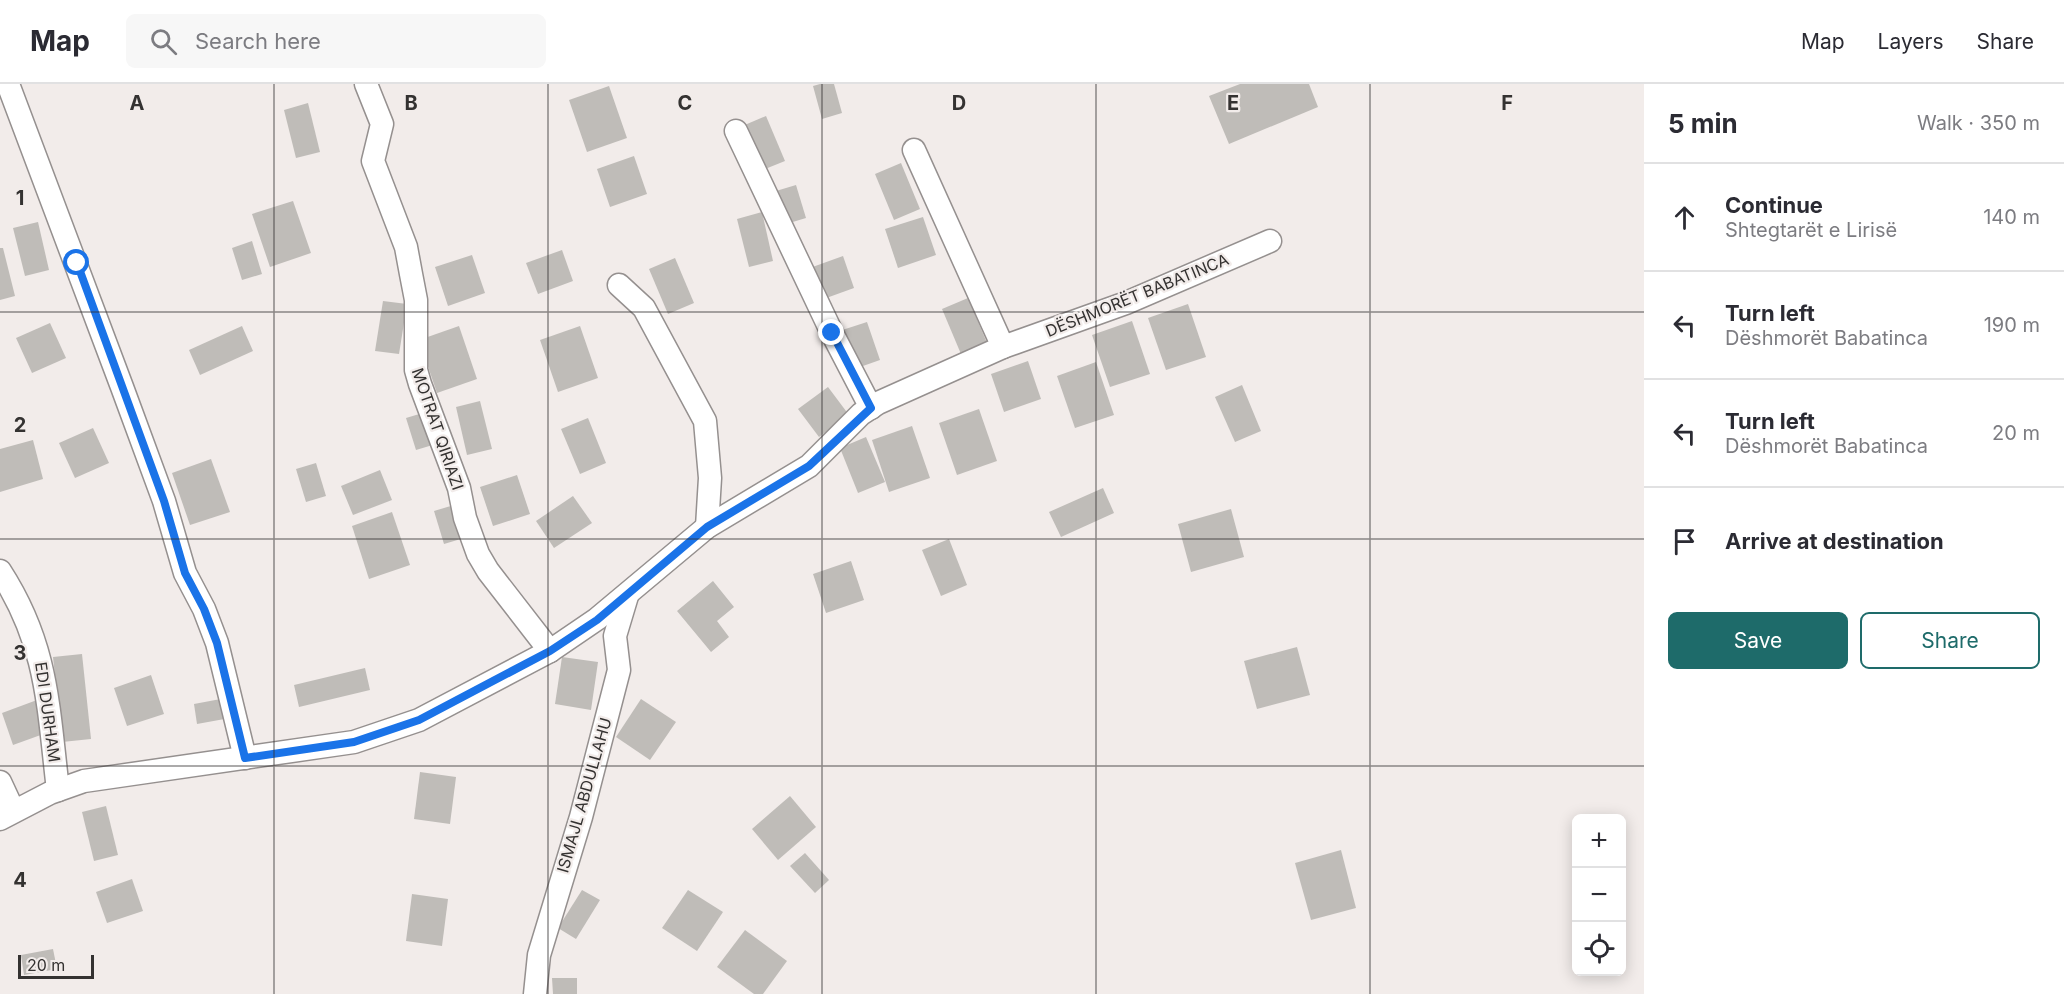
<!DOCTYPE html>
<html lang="en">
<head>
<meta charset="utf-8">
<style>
  body { margin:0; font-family:Inter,sans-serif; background:#f7f7f7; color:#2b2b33 }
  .controls { position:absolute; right:18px; bottom:18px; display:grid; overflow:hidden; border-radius:9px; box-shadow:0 3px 15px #0003 }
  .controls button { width:54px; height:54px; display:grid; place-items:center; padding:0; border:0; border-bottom:2px solid #e1e1e2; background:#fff; color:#2b2b33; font:30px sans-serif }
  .scale { position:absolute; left:18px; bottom:15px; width:76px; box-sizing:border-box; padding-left:6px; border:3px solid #343231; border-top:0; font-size:16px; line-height:21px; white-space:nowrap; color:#343231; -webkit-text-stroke:4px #f2ecea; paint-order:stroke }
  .stop { position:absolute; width:18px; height:18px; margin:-14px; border:4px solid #1a73e8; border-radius:50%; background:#fff }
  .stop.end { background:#1a73e8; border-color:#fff; box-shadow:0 2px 6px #0008 }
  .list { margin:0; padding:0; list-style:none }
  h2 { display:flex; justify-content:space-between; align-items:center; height:78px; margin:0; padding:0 24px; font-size:26px }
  h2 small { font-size:20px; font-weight:400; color:#7c7c81 }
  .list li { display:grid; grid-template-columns:39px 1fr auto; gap:18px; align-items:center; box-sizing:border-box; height:108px; padding:0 24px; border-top:2px solid #e1e1e2 }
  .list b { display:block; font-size:22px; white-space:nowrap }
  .list p { margin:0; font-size:20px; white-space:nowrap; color:#7c7c81 }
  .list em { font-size:20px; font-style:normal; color:#7c7c81 }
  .actions { display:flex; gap:12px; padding:18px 24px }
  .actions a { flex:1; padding:14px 0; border:2px solid #1e6b6a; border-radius:9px; text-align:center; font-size:21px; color:#1e6b6a }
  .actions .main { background:#1e6b6a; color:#fff }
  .icon { flex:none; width:33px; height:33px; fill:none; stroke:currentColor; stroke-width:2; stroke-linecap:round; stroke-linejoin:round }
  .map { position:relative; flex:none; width:1644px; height:910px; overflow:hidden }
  header { display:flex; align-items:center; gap:36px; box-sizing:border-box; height:84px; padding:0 30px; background:#fff; border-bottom:2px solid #e1e1e2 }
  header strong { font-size:28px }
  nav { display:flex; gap:33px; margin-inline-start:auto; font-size:21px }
  .search { width:420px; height:54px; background:#f7f7f7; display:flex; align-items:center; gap:15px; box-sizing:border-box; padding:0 21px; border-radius:9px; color:#7c7c81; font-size:22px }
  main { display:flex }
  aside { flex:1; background:#fff }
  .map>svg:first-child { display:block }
</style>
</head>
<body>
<header>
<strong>Map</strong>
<div class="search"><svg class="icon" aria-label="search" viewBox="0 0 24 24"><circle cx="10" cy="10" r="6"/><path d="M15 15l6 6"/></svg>Search here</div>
<nav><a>Map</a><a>Layers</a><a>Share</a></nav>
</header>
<main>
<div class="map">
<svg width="1644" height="910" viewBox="0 0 1644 910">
  <rect width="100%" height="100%" fill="#f2ecea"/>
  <!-- building -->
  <g fill="#bfbcb8">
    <polygon points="820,0 834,0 842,29 822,35 813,2"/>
    <polygon points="1240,0 1309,0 1318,23 1229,60 1209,12"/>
    <polygon points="609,2 627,54 587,68 569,16"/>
    <polygon points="308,19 320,68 296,74 284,26"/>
    <polygon points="766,32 785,77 758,88 740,43"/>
    <polygon points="634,72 647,110 610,123 597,85"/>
    <polygon points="901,79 920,125 894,136 875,90"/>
    <polygon points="796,101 806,134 786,140 776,107"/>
    <polygon points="293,117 311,169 270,183 252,130"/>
    <polygon points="762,128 773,177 749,183 737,135"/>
    <polygon points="923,133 936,171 898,184 885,145"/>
    <polygon points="38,138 49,186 25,192 13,144"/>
    <polygon points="252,157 262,190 242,196 232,164"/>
    <polygon points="0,164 3,164 15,212 0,216"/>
    <polygon points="562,166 573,197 538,210 526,179"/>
    <polygon points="472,171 485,209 448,222 435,183"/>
    <polygon points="843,172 854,204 818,217 807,185"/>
    <polygon points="675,174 694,219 668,230 649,185"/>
    <polygon points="968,214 987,259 961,270 942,225"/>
    <polygon points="383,217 407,220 399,270 375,267"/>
    <polygon points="1188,220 1206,273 1166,286 1148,234"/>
    <polygon points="1132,237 1150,290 1110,303 1092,251"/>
    <polygon points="867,238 880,276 843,289 830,250"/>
    <polygon points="50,239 66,274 32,289 16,254"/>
    <polygon points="242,242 253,267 200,291 189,266"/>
    <polygon points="459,242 477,295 437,309 419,256"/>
    <polygon points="580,242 598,294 558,308 540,256"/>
    <polygon points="1028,277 1041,315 1004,328 991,290"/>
    <polygon points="1096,278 1114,331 1075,344 1057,292"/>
    <polygon points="1242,301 1261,347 1235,358 1215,313"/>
    <polygon points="828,303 849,331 819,353 798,325"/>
    <polygon points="480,317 492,365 467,371 456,323"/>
    <polygon points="979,325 997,377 957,391 939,339"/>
    <polygon points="426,328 436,360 416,366 406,334"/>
    <polygon points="588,334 606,379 580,390 561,345"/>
    <polygon points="912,342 930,394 889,408 872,356"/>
    <polygon points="93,344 109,379 75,394 59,359"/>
    <polygon points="866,353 885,398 858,409 840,364"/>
    <polygon points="33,356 43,395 0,408 0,365"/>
    <polygon points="211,375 230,428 190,441 172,389"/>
    <polygon points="316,379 326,412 306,418 296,385"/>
    <polygon points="380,386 392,416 353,431 341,402"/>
    <polygon points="517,391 530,430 493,442 480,403"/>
    <polygon points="1103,404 1114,429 1061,453 1049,428"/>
    <polygon points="573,412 592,439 554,464 536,437"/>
    <polygon points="454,421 464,454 444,460 434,427"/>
    <polygon points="1231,425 1244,473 1191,488 1178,440"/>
    <polygon points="392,428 410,481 369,495 352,442"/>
    <polygon points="949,455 967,501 941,512 922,466"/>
    <polygon points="851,477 864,516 826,529 813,490"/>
    <polygon points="713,497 734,523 717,537 729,553 711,568 677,527"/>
    <polygon points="1297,563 1310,611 1257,625 1244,577"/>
    <polygon points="82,570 91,655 62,658 53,573"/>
    <polygon points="562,573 598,578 591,626 555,620"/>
    <polygon points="365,584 370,606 299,623 294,601"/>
    <polygon points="151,591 164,630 127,642 114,604"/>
    <polygon points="226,614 230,634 197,640 194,620"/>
    <polygon points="641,615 676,638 650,676 616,653"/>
    <polygon points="37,616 49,648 13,661 2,629"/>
    <polygon points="420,688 456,693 450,740 414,735"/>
    <polygon points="790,712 816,743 778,776 752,745"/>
    <polygon points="106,722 118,771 94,777 82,728"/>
    <polygon points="1341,766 1356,824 1311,836 1295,779"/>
    <polygon points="805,769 829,796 815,809 790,782"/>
    <polygon points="132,795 143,827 107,839 96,808"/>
    <polygon points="582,806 600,816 576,855 558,844"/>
    <polygon points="688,806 723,828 697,867 662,844"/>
    <polygon points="412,810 448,815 442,862 406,857"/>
    <polygon points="745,846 787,877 763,910 754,910 717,883"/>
    <polygon points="53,865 57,885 24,891 21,871"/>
    <polygon points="552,894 577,894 577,910 553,910"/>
  </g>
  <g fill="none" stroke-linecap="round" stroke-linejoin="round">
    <defs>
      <g id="minor">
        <polyline points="8,0 122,303 164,417 185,489 204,525 217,559 245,674"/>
        <polyline points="366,0 382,40 373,77 406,163 411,190 416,216 416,286 420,300 459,404 465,434 478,470 488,487 550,567"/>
        <polyline points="736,47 832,249 871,324"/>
        <polyline points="914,66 1003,263"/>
        <polyline points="619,201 644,224 705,337 710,394 707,443"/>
        <path d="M0,487c48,74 48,135 58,219"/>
        <polyline points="0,698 13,726"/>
        <polyline points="0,735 50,709 84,697 354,658 419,636 550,567 597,535 707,443 809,382 861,330 878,319 1003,263 1126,219 1270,157"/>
        <polyline points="535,910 539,871 581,733 619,586 615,552 627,512"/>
      </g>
    </defs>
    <!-- minor casing -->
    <use href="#minor" stroke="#95908f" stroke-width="25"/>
    <!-- minor -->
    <use href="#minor" stroke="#fff" stroke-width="22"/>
  </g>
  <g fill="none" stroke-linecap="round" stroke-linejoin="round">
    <!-- route -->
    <polyline stroke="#1a73e8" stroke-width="8" points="77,179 164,417 185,489 204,525 217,559 245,674 354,658 419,636 550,567 597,536 707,443 809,382 871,324 832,249"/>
  </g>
  <!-- grid -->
  <path fill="none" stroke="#343231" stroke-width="1.5" stroke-opacity="0.55" d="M274,0v910M548,0v910M822,0v910M1096,0v910M1370,0v910M0,228h1644M0,455h1644M0,682h1644"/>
  <g text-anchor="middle" stroke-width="4.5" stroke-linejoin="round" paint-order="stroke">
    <!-- street labels -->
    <g font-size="16" fill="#343231" stroke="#f2ecea">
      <text transform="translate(1137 211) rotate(-22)" y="6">DËSHMORËT BABATINCA</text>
      <text transform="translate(438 345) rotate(71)" y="6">MOTRAT QIRIAZI</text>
      <text transform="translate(48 628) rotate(82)" y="6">EDI DURHAM</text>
      <text transform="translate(584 711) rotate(-74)" y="6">ISMAJL ABDULLAHU</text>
    </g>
  </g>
  <g font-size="20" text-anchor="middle" font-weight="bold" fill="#343231" stroke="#f2ecea" stroke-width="4.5" stroke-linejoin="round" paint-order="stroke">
    <text x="137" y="26">A</text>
    <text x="411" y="26">B</text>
    <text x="685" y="26">C</text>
    <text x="959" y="26">D</text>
    <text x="1233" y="26">E</text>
    <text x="1507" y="26">F</text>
    <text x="20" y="121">1</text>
    <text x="20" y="348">2</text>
    <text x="20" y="576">3</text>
    <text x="20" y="803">4</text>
  </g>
</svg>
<div class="controls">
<button>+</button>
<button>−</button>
<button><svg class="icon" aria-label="locate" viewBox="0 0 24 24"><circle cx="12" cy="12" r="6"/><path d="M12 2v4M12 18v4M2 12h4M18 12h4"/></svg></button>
</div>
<div class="scale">20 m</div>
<div class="stop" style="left:77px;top:179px"></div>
<div class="stop end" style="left:832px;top:249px"></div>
</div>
<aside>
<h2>5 min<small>Walk · 350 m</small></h2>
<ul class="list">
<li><svg class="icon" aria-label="ahead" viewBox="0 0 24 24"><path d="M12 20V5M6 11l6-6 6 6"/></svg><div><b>Continue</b><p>Shtegtarët e Lirisë</p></div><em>140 m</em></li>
<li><svg class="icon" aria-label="left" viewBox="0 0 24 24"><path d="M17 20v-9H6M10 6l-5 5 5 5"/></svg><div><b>Turn left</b><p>Dëshmorët Babatinca</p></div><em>190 m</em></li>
<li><svg class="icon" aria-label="left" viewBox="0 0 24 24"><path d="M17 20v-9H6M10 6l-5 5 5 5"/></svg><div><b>Turn left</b><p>Dëshmorët Babatinca</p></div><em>20 m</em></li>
<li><svg class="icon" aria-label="arrive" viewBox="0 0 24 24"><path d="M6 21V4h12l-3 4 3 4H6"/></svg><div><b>Arrive at destination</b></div></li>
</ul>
<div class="actions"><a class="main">Save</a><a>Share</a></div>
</aside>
</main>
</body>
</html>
